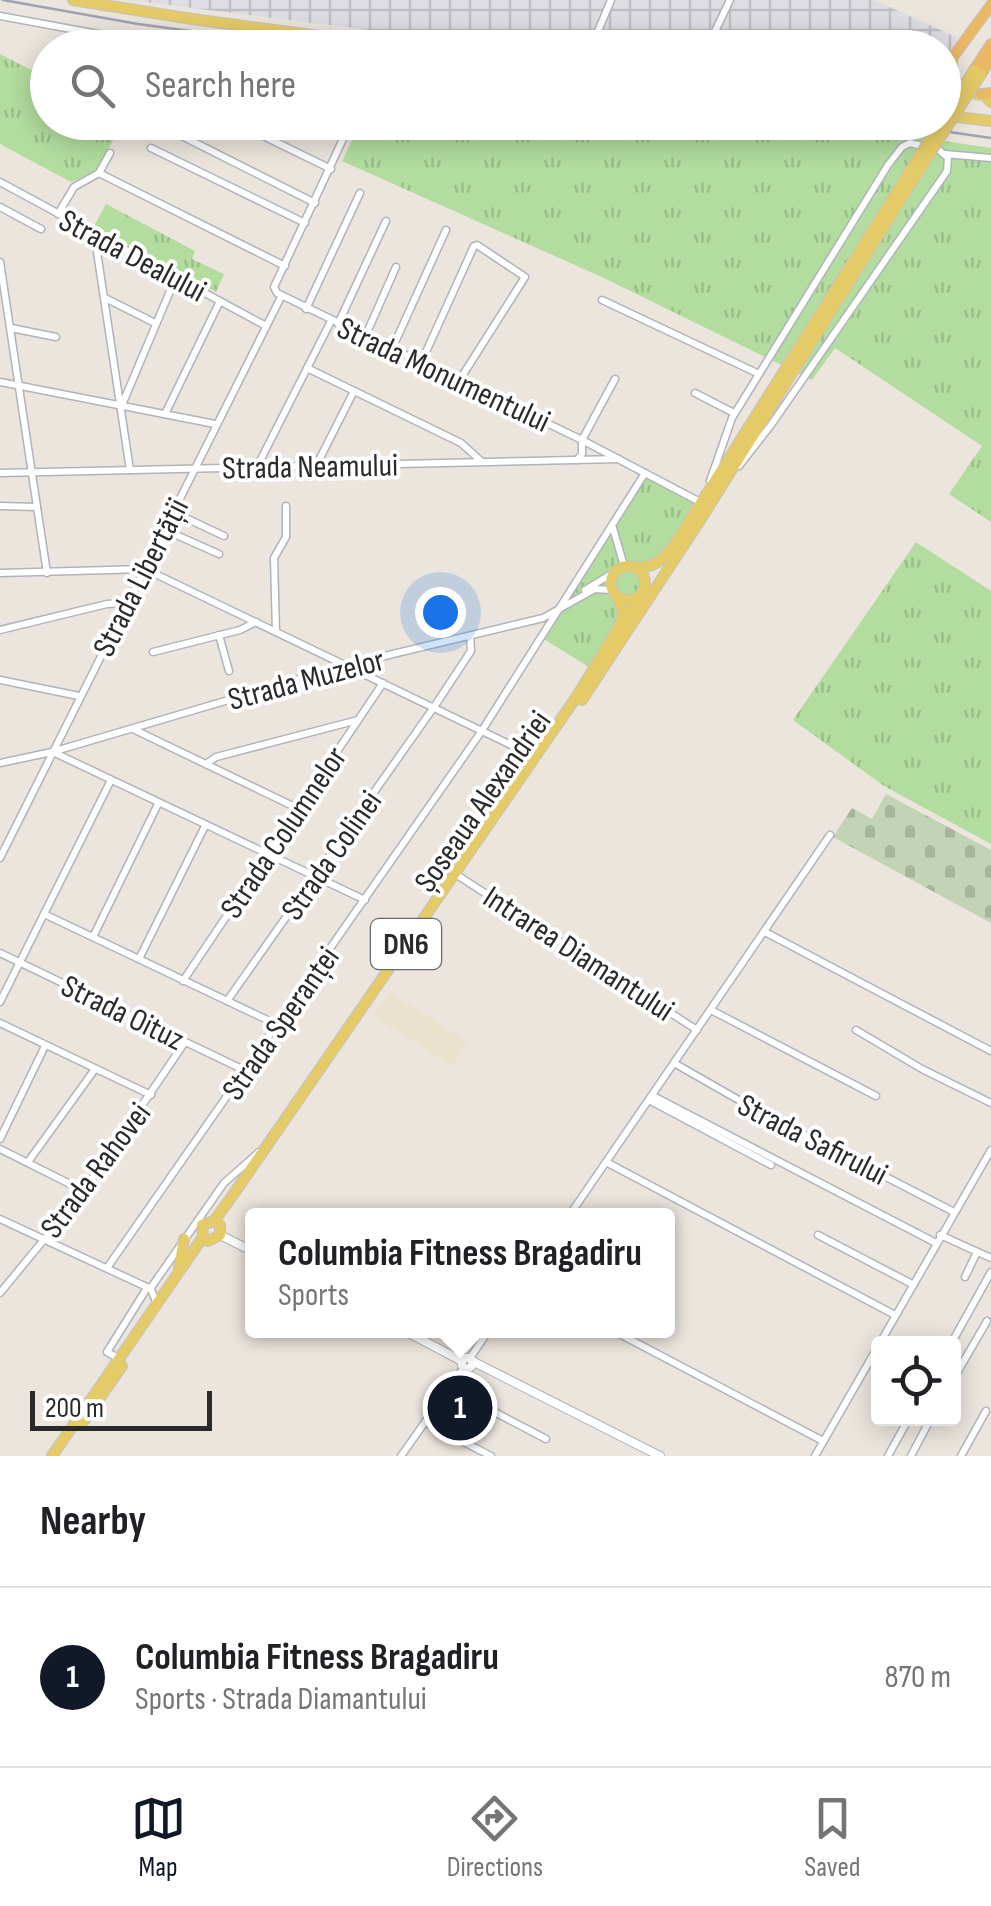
<!DOCTYPE html>
<html lang="en">
<head>
<meta charset="utf-8">
<style>
  body { margin:0; font-family:"Sofia Sans Condensed",sans-serif; background:#f6f6f6; color:#202124 }
  .controls { position:absolute; right:30px; bottom:30px; display:grid; overflow:hidden; border-radius:10px; box-shadow:0 5px 25px #0003 }
  .controls button { width:90px; height:90px; display:grid; place-items:center; padding:0; border:0; border-bottom:2px solid #e0e0e0; background:#fff; color:#202124; font:50px sans-serif }
  .scale { position:absolute; left:30px; bottom:25px; width:182px; box-sizing:border-box; padding-left:10px; border:5px solid #2a2a2a; border-top:0; font-size:28px; line-height:35px; white-space:nowrap; color:#2a2a2a; -webkit-text-stroke:8px #fff; paint-order:stroke }
  .you { position:absolute; left:440px; top:612px; width:35px; height:35px; margin:-25px; border:8px solid #fff; border-radius:50%; background:#1a73e8; box-shadow:0 0 0 15px #1a73e833 }
  .badge { display:grid; place-items:center; width:65px; height:65px; border-radius:50%; background:#111827; color:#fff; font-size:32px; font-weight:700 }
  .pin { position:absolute; translate:-50% -50%; border:5px solid #fff; box-shadow:0 2px 10px #0006 }
  .popup { position:absolute; left:245px; top:1208px; width:430px; height:130px; box-sizing:border-box; display:grid; place-content:center; border-radius:10px; background:#fff; filter:drop-shadow(0 2px 8px #0005); font-size:32px; white-space:nowrap; color:#757577 }
  .popup b { font-size:38px; color:#202124 }
  .popup::after { content:''; position:absolute; left:50%; top:100%; margin-left:-20px; border:20px solid transparent; border-top-color:#fff }
  .list { margin:0; padding:0; list-style:none }
  h2 { display:flex; justify-content:space-between; align-items:center; height:130px; margin:0; padding:0 40px; font-size:42px }
  h2 small { font-size:32px; font-weight:400; color:#757577 }
  .list li { display:grid; grid-template-columns:65px 1fr auto; gap:30px; align-items:center; box-sizing:border-box; height:180px; padding:0 40px; border-top:2px solid #e0e0e0 }
  .list b { display:block; font-size:38px; white-space:nowrap }
  .list p { margin:0; font-size:32px; white-space:nowrap; color:#757577 }
  .list em { font-size:32px; font-style:normal; color:#757577 }
  .icon { flex:none; width:55px; height:55px; fill:none; stroke:currentColor; stroke-width:2; stroke-linecap:round; stroke-linejoin:round }
  .map { position:relative; flex:none; width:991px; height:1456px; overflow:hidden }
  .search { position:absolute; background:#fff; box-shadow:0 5px 25px #0003; left:30px; right:30px; top:30px; height:110px; display:flex; align-items:center; gap:25px; box-sizing:border-box; padding:0 35px; border-radius:55px; color:#757577; font-size:38px }
  .sheet { height:310px; background:#fff }
  nav { display:flex; justify-content:space-around; align-items:center; box-sizing:border-box; height:140px; border-top:2px solid #e0e0e0; background:#fff; font-size:28px; color:#757577 }
  nav a { display:grid; justify-items:center; gap:5px }
  nav .on { color:#111827 }
  .map>svg:first-child { display:block }
</style>
</head>
<body>
<div class="map">
<svg width="991" height="1456" viewBox="0 0 991 1456">
  <defs>
    <pattern id="industrial-grid" width="8" height="8" patternUnits="userSpaceOnUse" patternTransform="scale(2.5)"><rect width="8" height="8" fill="#dfdde4"/><path d="M0 4h8M4 0v8" fill="none" stroke="#c0bec4"/></pattern>
    <pattern id="grass-tufts" width="24" height="20" patternUnits="userSpaceOnUse" patternTransform="scale(2.5)"><rect width="24" height="20" fill="#b2dd9e"/><path d="M3 7l-1-3M5 7V3M7 7l1-3M15 17l-1-3M17 17v-4M19 17l1-3" fill="none" stroke="#99be88"/></pattern>
    <pattern id="cemetery-stones" width="16" height="16" patternUnits="userSpaceOnUse" patternTransform="scale(2.5)"><rect width="16" height="16" fill="#c3d3b6"/><path d="M2 7V4a2 2 0 0 1 4 0v3zM10 15v-3a2 2 0 0 1 4 0v3z" fill="#a8b59d"/></pattern>
  </defs>
  <rect width="100%" height="100%" fill="#ebe5dd"/>
  <!-- industrial -->
  <polygon fill="url(#industrial-grid)" points="128,0 874,0 958,38 944,60 944,48 514,48"/>
  <!-- education -->
  <polygon fill="#ebe2ce" points="389,992 467,1041 452,1066 373,1016"/>
  <!-- grass -->
  <g fill="url(#grass-tufts)">
    <polygon points="0,54 47,78 48,122 122,123 97,171 71,182 0,144"/>
    <polygon points="361,122 818,122 991,148 991,522 949,494 982,446 835,348 812,380 604,278 342,161"/>
    <polygon points="106,204 195,251 192,259 224,274 216,292 93,228"/>
    <polygon points="645,473 701,503 667,554 638,568 645,581 641,594 633,599 618,598 623,612 594,670 542,638"/>
    <polygon points="916,542 991,591 991,844 884,786 793,720"/>
  </g>
  <!-- cemetery -->
  <polygon fill="url(#cemetery-stones)" points="886,794 991,850 991,923 833,837 852,808 872,819"/>
  <g fill="none" stroke-linecap="round" stroke-linejoin="round">
    <defs>
      <g id="minor">
        <polyline points="0,16 158,45"/>
        <polyline points="591,48 611,0"/>
        <polyline points="707,48 730,0"/>
        <polyline points="154,122 315,203"/>
        <polyline points="347,122 350,124 274,287 277,293 582,440 700,502"/>
        <polyline points="247,128 331,169"/>
        <polyline points="151,148 305,223"/>
        <polyline points="945,154 991,158"/>
        <polyline points="99,173 285,266"/>
        <polyline points="99,173 110,153"/>
        <polyline points="0,182 266,326"/>
        <polyline points="0,207 41,229"/>
        <polyline points="58,214 74,187 99,173"/>
        <polyline points="99,236 97,252 130,470"/>
        <polyline points="0,262 47,573"/>
        <polyline points="105,298 155,323"/>
        <polyline points="602,300 757,373"/>
        <polyline points="306,309 360,193"/>
        <polyline points="338,324 386,221"/>
        <polyline points="11,328 56,337"/>
        <polyline points="365,337 396,267"/>
        <polyline points="392,349 446,230"/>
        <polyline points="421,363 474,246 477,245 525,277 459,381"/>
        <polyline points="307,368 461,443 481,461"/>
        <polyline points="0,382 215,424"/>
        <polyline points="695,393 734,413"/>
        <polyline points="122,405 176,277"/>
        <polyline points="165,414 220,301"/>
        <polyline points="577,460 582,454 582,440 615,379"/>
        <polyline points="316,466 354,391"/>
        <polyline points="257,467 331,321"/>
        <polyline points="0,473 619,459"/>
        <polyline points="710,481 732,418 888,165 902,147 910,143 939,150 948,158 947,171 771,425 739,466"/>
        <polyline points="0,506 37,507"/>
        <polyline points="173,512 224,536"/>
        <polyline points="613,528 624,566"/>
        <polyline points="165,530 219,554"/>
        <polyline points="0,573 145,569 536,757"/>
        <polyline points="585,590 613,573"/>
        <polyline points="0,630 107,604 127,603"/>
        <polyline points="276,632 274,558 286,537 286,506"/>
        <polyline points="219,635 229,671"/>
        <polyline points="153,652 240,630 256,622"/>
        <polyline points="0,680 79,696"/>
        <polyline points="133,729 299,809"/>
        <polyline points="55,753 365,900"/>
        <polyline points="0,763 52,752 347,665 543,618 595,589 611,590"/>
        <polyline points="206,764 216,757 358,720"/>
        <polyline points="0,858 281,297"/>
        <polyline points="460,877 697,1030"/>
        <polyline points="44,914 278,1025"/>
        <polyline points="765,932 991,1051"/>
        <polyline points="93,937 158,804"/>
        <polyline points="0,953 246,1071"/>
        <polyline points="139,959 205,826"/>
        <polyline points="183,981 383,683"/>
        <polyline points="227,1001 434,707 471,651 470,636"/>
        <polyline points="0,1002 111,780"/>
        <polyline points="711,1010 876,1096"/>
        <polyline points="0,1023 151,1095"/>
        <polyline points="856,1030 922,1069 991,1103"/>
        <polyline points="674,1063 758,1111 954,1212"/>
        <polyline points="653,1096 936,1243"/>
        <polyline points="649,1100 771,1165"/>
        <polyline points="0,1139 45,1046"/>
        <polyline points="0,1149 84,1191"/>
        <polyline points="28,1162 95,1069"/>
        <polyline points="606,1162 895,1315"/>
        <polyline points="569,1216 830,835"/>
        <polyline points="0,1219 151,1289 157,1304"/>
        <polyline points="818,1235 912,1284"/>
        <polyline points="940,1235 991,1258"/>
        <polyline points="107,1268 481,732 645,473"/>
        <polyline points="965,1277 977,1252"/>
        <polyline points="150,1289 224,1183 259,1152"/>
        <polyline points="0,1293 84,1191 185,1042"/>
        <polyline points="612,1330 823,1441"/>
        <polyline points="951,1344 991,1272"/>
        <polyline points="118,1358 107,1352 147,1288"/>
        <polyline points="470,1358 489,1330"/>
        <polyline points="954,1378 987,1321"/>
        <polyline points="449,1388 546,1439"/>
        <polyline points="425,1422 491,1456"/>
        <polyline points="401,1456 464,1367"/>
        <polyline points="815,1456 991,1150"/>
        <polyline points="888,1456 909,1418"/>
        <polyline points="911,1456 931,1418"/>
        <polyline points="961,1456 986,1411"/>
      </g>
      <g id="tertiary">
        <polyline points="220,1235 252,1251"/>
        <polyline points="403,1330 462,1361"/>
        <circle cx="467" cy="1363" r="5.5"/>
        <polyline points="472,1361 660,1456"/>
      </g>
      <g id="primary">
        <polyline points="73,0 192,19 411,48"/>
        <polyline points="944,89 984,95 991,102"/>
        <polyline points="949,116 991,121"/>
        <circle cx="628" cy="583" r="17"/>
        <path d="M636,567c18,2 29,-9 39,-23l242,-384"/>
        <polyline points="626,624 638,597"/>
        <polyline points="582,700 699,522 923,164"/>
        <polyline points="208,1241 220,1235 220,1225"/>
        <polyline points="179,1268 184,1239"/>
        <polyline points="83,1422 122,1366"/>
        <polyline points="52,1456 203,1237 202,1225 214,1221 235,1192 577,696 621,623 623,612 617,597"/>
      </g>
      <g id="trunk">
        <polyline points="952,61 952,75 963,91"/>
        <polyline points="944,69 991,5"/>
        <polyline points="974,70 991,44"/>
        <polyline points="981,74 991,58"/>
        <polyline points="981,94 991,93"/>
      </g>
    </defs>
    <!-- minor casing -->
    <use href="#minor" stroke="#b0b3bc" stroke-width="9"/>
    <!-- tertiary casing -->
    <use href="#tertiary" stroke="#b0b3bc" stroke-width="10"/>
    <!-- primary casing -->
    <use href="#primary" stroke="#c3c3c3" stroke-width="12"/>
    <!-- trunk casing -->
    <use href="#trunk" stroke="#c3c3c3" stroke-width="12"/>
    <!-- minor -->
    <use href="#minor" stroke="#fff" stroke-width="6"/>
    <!-- tertiary -->
    <use href="#tertiary" stroke="#fff" stroke-width="8"/>
    <!-- primary -->
    <use href="#primary" stroke="#e5cb68" stroke-width="10"/>
    <!-- trunk -->
    <use href="#trunk" stroke="#ebb865" stroke-width="10"/>
    <!-- rail -->
    <g stroke="#a0a2b3" stroke-width="2.5">
      <polyline points="3,0 138,24 319,48"/>
      <polyline points="880,122 991,138"/>
    </g>
    <defs>
      <g id="primary-bridge">
        <polyline points="944,118 974,70"/>
        <polyline points="917,160 941,122"/>
        <polyline points="923,164 981,74"/>
      </g>
    </defs>
    <!-- primary-bridge casing -->
    <use href="#primary-bridge" stroke="#c3c3c3" stroke-width="12" stroke-linecap="butt"/>
    <!-- primary-bridge -->
    <use href="#primary-bridge" stroke="#e5cb68" stroke-width="10"/>
  </g>
  <g text-anchor="middle" stroke-width="8" stroke-linejoin="round" paint-order="stroke">
    <!-- shield labels -->
    <rect fill="#fff" stroke="#6a6a6a" stroke-width="2.5" x="371" y="919" width="70" height="50" rx="8"/>
    <g font-size="30" font-weight="bold" fill="#2a2a2a">
      <text x="406" y="954">DN6</text>
    </g>
    <!-- street labels -->
    <g font-size="32" fill="#2a2a2a" stroke="#fff">
      <text transform="translate(133 255) rotate(28)" y="11">Strada Dealului</text>
      <text transform="translate(444 374) rotate(25)" y="11">Strada Monumentului</text>
      <text transform="translate(310 466) rotate(-1)" y="11">Strada Neamului</text>
      <text transform="translate(140 577) rotate(-63)" y="11">Strada Libertății</text>
      <text transform="translate(306 679) rotate(-15)" y="11">Strada Muzelor</text>
      <text transform="translate(482 801) rotate(-55)" y="11">Șoseaua Alexandriei</text>
      <text transform="translate(283 832) rotate(-56)" y="11">Strada Columnelor</text>
      <text transform="translate(331 855) rotate(-55)" y="11">Strada Colinei</text>
      <text transform="translate(579 953) rotate(33)" y="11">Intrarea Diamantului</text>
      <text transform="translate(123 1012) rotate(26)" y="11">Strada Oituz</text>
      <text transform="translate(280 1023) rotate(-55)" y="11">Strada Speranței</text>
      <text transform="translate(813 1139) rotate(27)" y="11">Strada Safirului</text>
      <text transform="translate(95 1170) rotate(-53)" y="11">Strada Rahovei</text>
    </g>
  </g>
</svg>
<div class="controls">
<button><svg class="icon" aria-label="locate" viewBox="0 0 24 24"><circle cx="12" cy="12" r="6"/><path d="M12 2v4M12 18v4M2 12h4M18 12h4"/></svg></button>
</div>
<div class="scale">200 m</div>
<div class="you"></div>
<div class="pin badge" style="left:460px;top:1408px">1</div>
<div class="popup"><b>Columbia Fitness Bragadiru</b>Sports</div>
<div class="search"><svg class="icon" aria-label="search" viewBox="0 0 24 24"><circle cx="10" cy="10" r="6"/><path d="M15 15l6 6"/></svg>Search here</div>
</div>
<section class="sheet">
<h2>Nearby<small></small></h2>
<ul class="list">
<li><span class="badge">1</span><div><b>Columbia Fitness Bragadiru</b><p>Sports · Strada Diamantului</p></div><em>870 m</em></li>
</ul>
</section>
<nav>
<a class="on"><svg class="icon" aria-label="map" viewBox="0 0 24 24"><path d="M3 6l6-2 6 2 6-2v14l-6 2-6-2-6 2zM9 4v14M15 6v14"/></svg>Map</a>
<a><svg class="icon" aria-label="directions" viewBox="0 0 24 24"><path d="M12 3l9 9-9 9-9-9zM9 14v-3h6M13 9l2 2-2 2"/></svg>Directions</a>
<a><svg class="icon" aria-label="saved" viewBox="0 0 24 24"><path d="M7 4h10v16l-5-4-5 4z"/></svg>Saved</a>
</nav>
</body>
</html>
